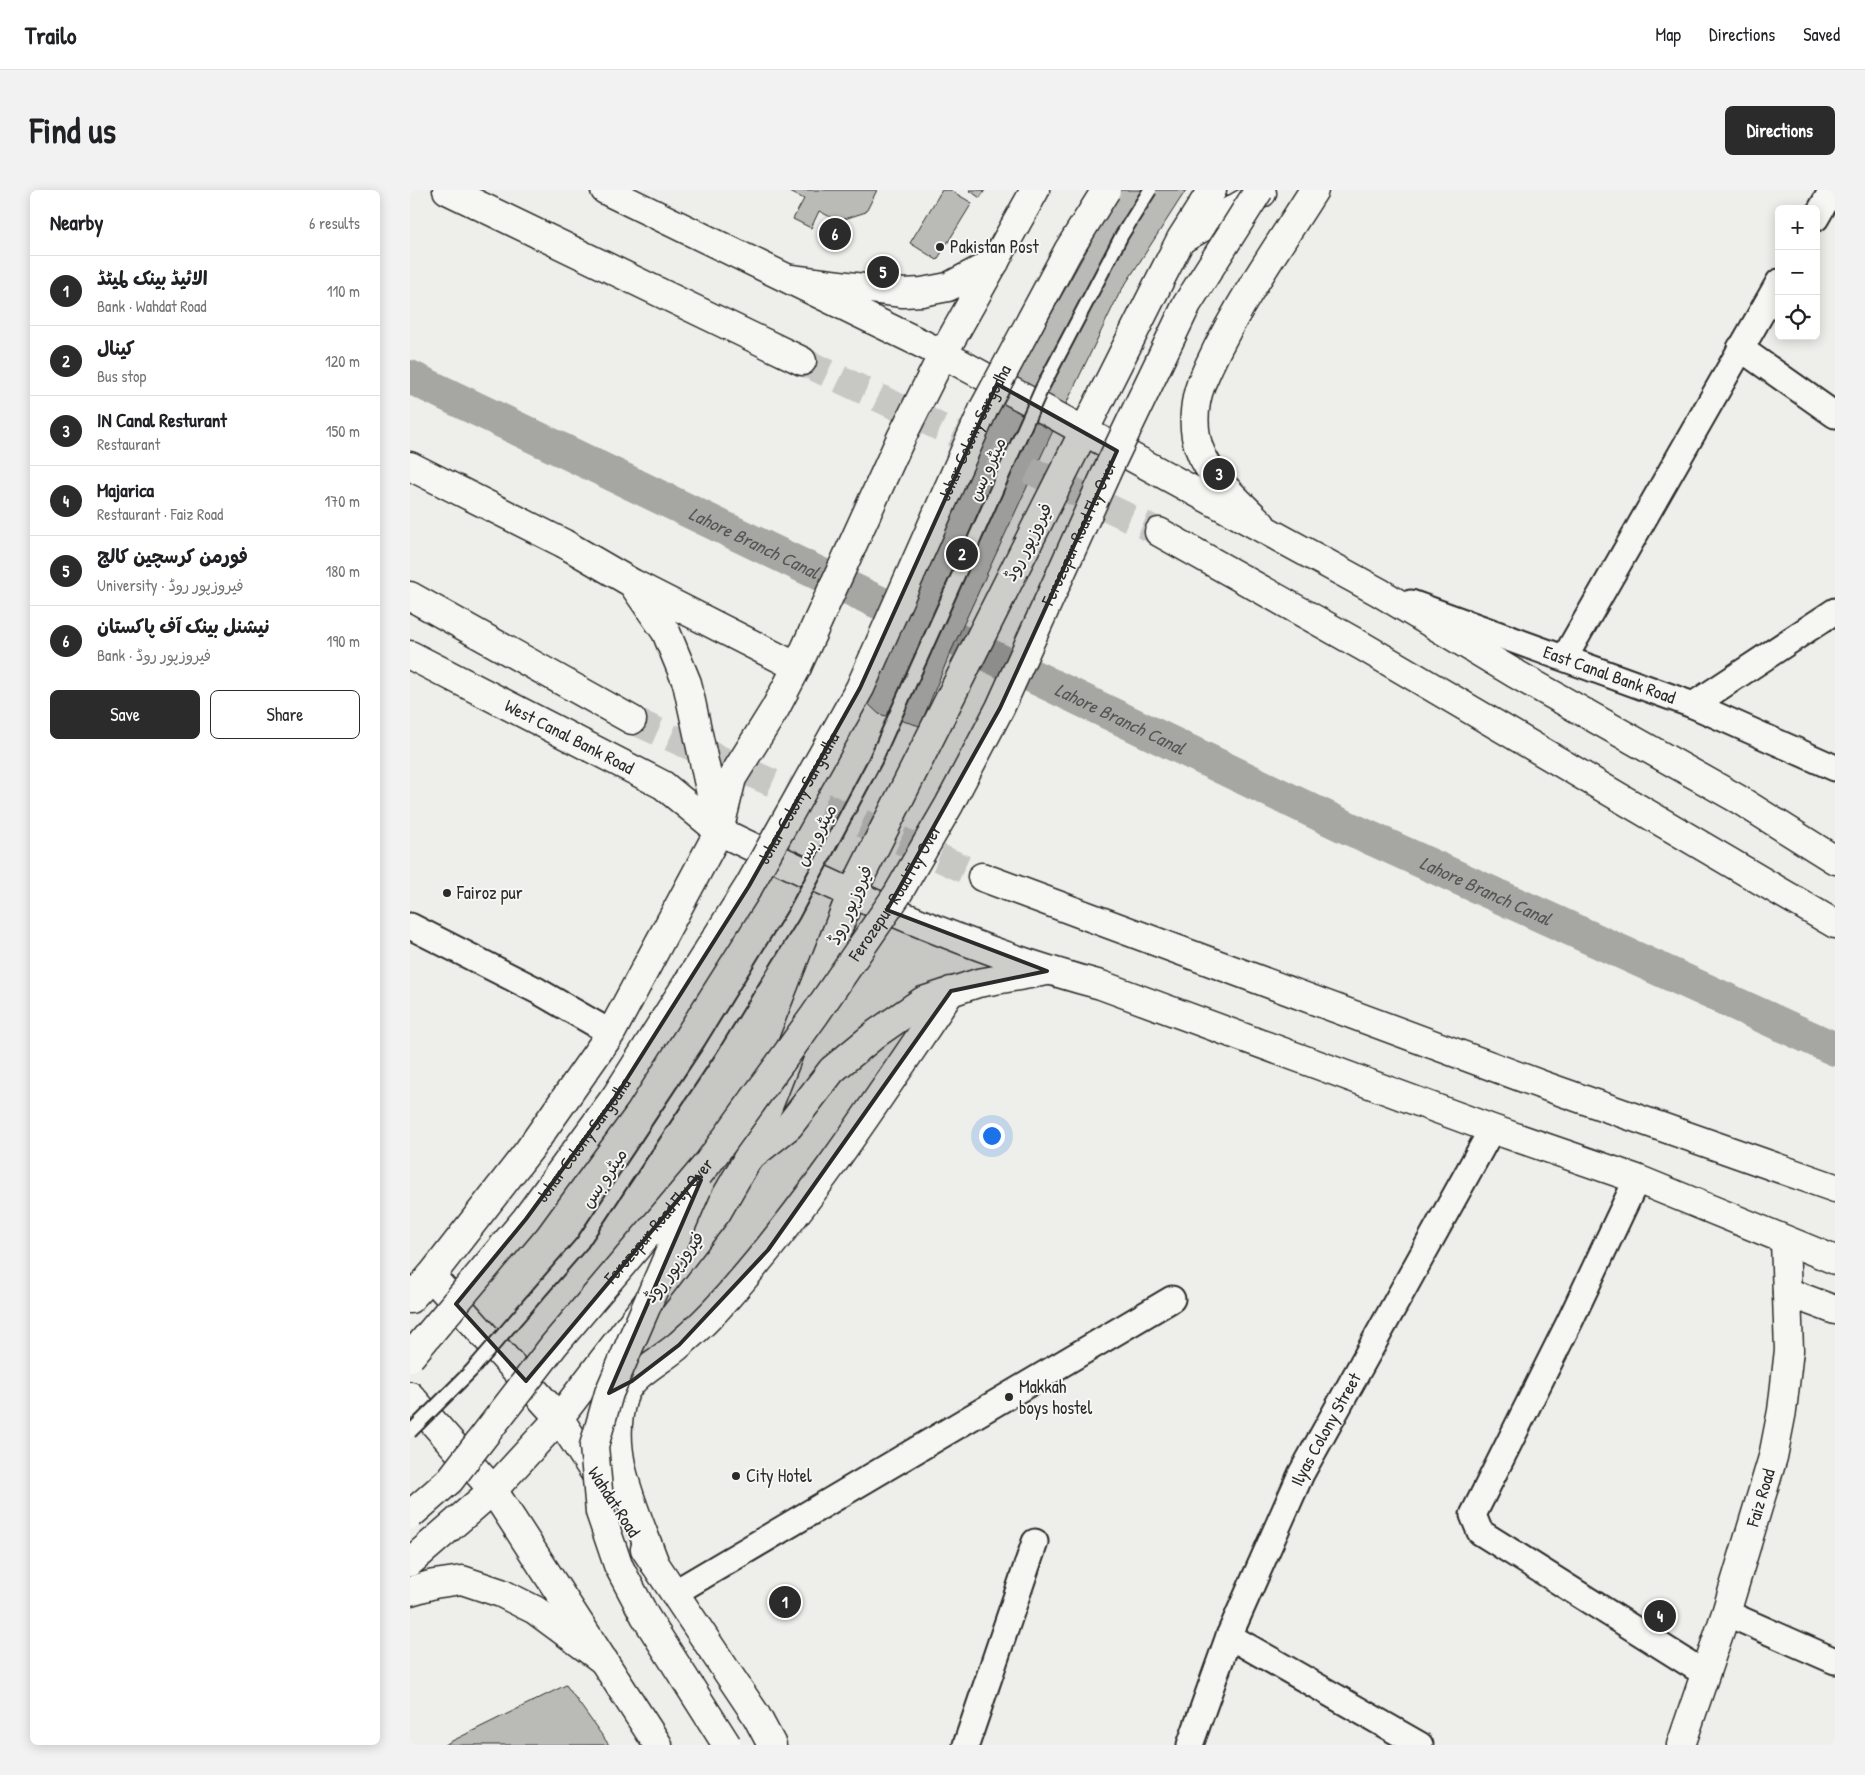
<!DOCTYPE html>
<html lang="en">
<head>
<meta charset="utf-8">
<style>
  body { margin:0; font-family:"Patrick Hand","Playpen Sans Arabic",sans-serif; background:#f2f2f2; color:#202124 }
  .controls { position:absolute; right:15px; top:15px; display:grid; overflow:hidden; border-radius:8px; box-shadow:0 2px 12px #0003 }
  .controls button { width:45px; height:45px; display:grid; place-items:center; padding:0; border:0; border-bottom:1px solid #e0e0e0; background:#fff; color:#202124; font:25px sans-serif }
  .you { position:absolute; left:581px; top:945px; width:18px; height:18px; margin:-12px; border:4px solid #fff; border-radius:50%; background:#1a73e8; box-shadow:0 0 0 8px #1a73e833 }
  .badge { display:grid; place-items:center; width:32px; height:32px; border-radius:50%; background:#2b2b2b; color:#fff; font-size:16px; font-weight:700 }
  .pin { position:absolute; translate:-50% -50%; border:2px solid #fff; box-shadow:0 1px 5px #0006 }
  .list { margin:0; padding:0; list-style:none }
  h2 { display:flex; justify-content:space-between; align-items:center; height:65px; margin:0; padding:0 20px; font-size:21px }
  h2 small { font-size:16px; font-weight:400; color:#757577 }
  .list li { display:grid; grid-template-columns:32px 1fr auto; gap:15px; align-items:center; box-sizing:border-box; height:70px; padding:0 20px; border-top:1px solid #e0e0e0 }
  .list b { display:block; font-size:19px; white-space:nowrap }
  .list p { margin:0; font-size:16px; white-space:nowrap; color:#757577 }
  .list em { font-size:16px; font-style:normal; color:#757577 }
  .actions { display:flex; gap:10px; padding:15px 20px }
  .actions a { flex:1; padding:11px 0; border:1px solid #2b2b2b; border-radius:8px; text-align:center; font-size:18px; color:#2b2b2b }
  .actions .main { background:#2b2b2b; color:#fff }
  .icon { flex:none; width:28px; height:28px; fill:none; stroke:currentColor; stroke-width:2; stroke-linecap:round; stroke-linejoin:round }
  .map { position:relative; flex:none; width:1425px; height:1555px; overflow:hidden; border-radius:8px }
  header { display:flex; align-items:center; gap:30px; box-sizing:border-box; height:70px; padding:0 25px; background:#fff; border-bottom:1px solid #e0e0e0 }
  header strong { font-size:24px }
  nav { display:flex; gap:28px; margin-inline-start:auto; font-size:18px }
  .intro { display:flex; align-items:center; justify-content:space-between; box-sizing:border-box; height:120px; padding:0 30px }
  h1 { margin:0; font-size:35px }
  .button { padding:12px 22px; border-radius:8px; background:#2b2b2b; color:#fff; font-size:18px; font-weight:700 }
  main { display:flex; gap:30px; padding:0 30px }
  aside { flex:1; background:#fff; border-radius:8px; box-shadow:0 2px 12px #0003 }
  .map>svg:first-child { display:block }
</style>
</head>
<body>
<header>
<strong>Trailo</strong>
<nav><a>Map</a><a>Directions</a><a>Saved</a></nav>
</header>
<div class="intro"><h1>Find us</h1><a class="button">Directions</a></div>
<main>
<aside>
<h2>Nearby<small>6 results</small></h2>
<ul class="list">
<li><span class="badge">1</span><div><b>الائیڈ بینک لمیٹڈ</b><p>Bank · Wahdat Road</p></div><em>110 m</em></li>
<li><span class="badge">2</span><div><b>کینال</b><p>Bus stop</p></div><em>120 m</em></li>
<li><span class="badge">3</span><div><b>IN Canal Resturant</b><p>Restaurant</p></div><em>150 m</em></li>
<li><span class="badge">4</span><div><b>Majarica</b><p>Restaurant · Faiz Road</p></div><em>170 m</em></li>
<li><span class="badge">5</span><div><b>فورمن کرسچین کالج</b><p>University · فیروزپور روڈ</p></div><em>180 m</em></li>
<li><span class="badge">6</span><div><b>نیشنل بینک آف پاکستان</b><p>Bank · فیروزپور روڈ</p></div><em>190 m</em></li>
</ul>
<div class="actions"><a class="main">Save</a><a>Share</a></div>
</aside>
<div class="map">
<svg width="1425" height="1555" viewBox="0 0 1425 1555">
  <rect width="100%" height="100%" fill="#eeeeea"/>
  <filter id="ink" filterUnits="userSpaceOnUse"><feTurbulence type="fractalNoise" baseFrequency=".02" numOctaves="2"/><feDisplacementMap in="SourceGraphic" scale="10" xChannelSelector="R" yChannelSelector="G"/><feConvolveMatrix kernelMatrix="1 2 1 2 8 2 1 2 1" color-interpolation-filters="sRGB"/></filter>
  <g filter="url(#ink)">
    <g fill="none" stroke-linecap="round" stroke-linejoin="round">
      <!-- canal -->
      <path stroke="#a6a6a3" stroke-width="34" id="s1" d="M0,187l934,449 491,223"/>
    </g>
    <!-- building -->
    <g fill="#babab7" stroke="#2b2b2b">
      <polygon points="376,0 467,0 456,22 428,31 409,21 401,38 383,29 394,9"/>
      <polygon points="532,0 540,0 562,13 527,70 500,53"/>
      <polygon points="559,0 575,0 570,8"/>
      <polygon points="710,0 776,0 709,104 640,247 538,468 510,536 469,524 452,508 566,260"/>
      <polygon points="156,1495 199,1555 34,1555"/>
    </g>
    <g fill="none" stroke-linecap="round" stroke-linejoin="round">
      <!-- trunk-tunnel -->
      <g stroke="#c7c7c4" stroke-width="28" stroke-dasharray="28 14" stroke-linecap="butt">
        <polyline points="392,171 749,342"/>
        <polyline points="222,530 572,687"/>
      </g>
      <defs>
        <g id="minor">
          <polyline points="1406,28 1422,0"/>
          <polyline points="1330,158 1425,225"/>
          <path id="s2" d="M1001,413l282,102 142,63"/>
          <polyline points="1155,467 1369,92"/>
          <polyline points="1283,515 1425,421"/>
          <polyline points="0,736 128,801 201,843"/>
          <polyline points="1227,989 1160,1131 1063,1325 1070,1342 1294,1483"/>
          <polyline points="264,1403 762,1109"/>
          <polyline points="1316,1423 1425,1471"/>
          <polyline points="819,1446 1010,1555"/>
          <polyline points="556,1555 625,1352"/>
          <path id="s3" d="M780,1555l39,-109 72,-162 191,-345"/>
        </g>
        <g id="tertiary">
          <path id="s4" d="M0,465l253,130 56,46"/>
          <polyline points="1377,1102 1425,1120"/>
          <path id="s5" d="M1271,1555l45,-132 47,-156 9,-46 7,-61 -4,-109"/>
        </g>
        <g id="secondary">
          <polyline points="21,1086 149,1228 191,1292"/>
          <polyline points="0,1206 83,1300 248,1555"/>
          <polyline points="235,1359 346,1525 362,1555"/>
          <path d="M245,1374c-19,-53 -50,-110 -32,-167 7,-23 40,-37 57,-53 15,-13 30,-27 43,-42 86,-96 156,-205 228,-311"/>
        </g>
        <g id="primary">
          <polyline points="772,49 852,3"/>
          <polyline points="381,89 493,103 512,102 538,97 585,72"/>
          <path d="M851,334c-24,-25 -59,-52 -65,-87 -3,-17 -1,-37 5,-53 28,-68 74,-132 113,-194"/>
          <polyline points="337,969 379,936 422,880 467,843 513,811 568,793 637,781"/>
          <polyline points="0,1109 21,1086 119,960 201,843 309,641 322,588 365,519 387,477 491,248 533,164 625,0"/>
          <polyline points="0,1372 83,1300 149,1228 307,1022 337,970 441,705 752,86 771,49 802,0"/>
          <polyline points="0,1401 24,1394 52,1390 91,1403 125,1420 194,1471"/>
        </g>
        <g id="trunk">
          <polyline points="37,0 392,171"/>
          <polyline points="195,0 533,164 969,402 1104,483 1328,609 1425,670"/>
          <path d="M0,276l153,77 69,40 34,49 21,51 32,148c124,60 248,119 382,154l391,144 145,50 198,81"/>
          <polyline points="749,342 954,457 1425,734"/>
          <polyline points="224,394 387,477"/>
          <polyline points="0,406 222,530"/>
          <polyline points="572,687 1135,896 1425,998"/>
        </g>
      </defs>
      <!-- minor casing -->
      <use href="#minor" stroke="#2b2b2b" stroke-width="29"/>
      <!-- tertiary casing -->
      <use href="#tertiary" stroke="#2b2b2b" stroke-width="31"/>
      <!-- secondary casing -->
      <use href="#secondary" stroke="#2b2b2b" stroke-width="31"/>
      <!-- primary casing -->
      <use href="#primary" stroke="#2b2b2b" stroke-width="31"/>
      <!-- trunk casing -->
      <use href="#trunk" stroke="#2b2b2b" stroke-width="31"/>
      <!-- minor -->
      <use href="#minor" stroke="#f6f6f2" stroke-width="25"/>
      <!-- tertiary -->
      <use href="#tertiary" stroke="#f6f6f2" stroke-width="28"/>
      <!-- secondary -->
      <use href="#secondary" stroke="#f6f6f2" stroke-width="28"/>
      <!-- primary -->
      <use href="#primary" stroke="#f6f6f2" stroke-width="28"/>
      <!-- trunk -->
      <use href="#trunk" stroke="#f6f6f2" stroke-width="28"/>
      <defs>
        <polyline id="service-bridge" points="0,1242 61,1181 172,1053 300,860 383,725 465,571 632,198 712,45 740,0"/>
        <g id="primary-bridge">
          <polyline points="287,999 199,1203 184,1256 190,1322 208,1375 235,1426 317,1555"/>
          <path id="s6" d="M0,1167l116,-138 90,-123 133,-210 111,-198 124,-280 84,-157 38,-61"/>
          <path id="s7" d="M0,1325l40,-35 104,-135 154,-182 106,-147 83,-121 52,-90 51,-97 109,-241 78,-163 72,-114"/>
        </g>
      </defs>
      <!-- service-bridge casing -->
      <use href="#service-bridge" stroke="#2b2b2b" stroke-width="16" stroke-linecap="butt"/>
      <!-- primary-bridge casing -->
      <use href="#primary-bridge" stroke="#2b2b2b" stroke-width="31" stroke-linecap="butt"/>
      <!-- service-bridge -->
      <use href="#service-bridge" stroke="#f6f6f2" stroke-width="12"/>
      <!-- primary-bridge -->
      <use href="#primary-bridge" stroke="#f6f6f2" stroke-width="28"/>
    </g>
  </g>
  <!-- marked area -->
  <path fill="#2b2b2b" fill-opacity="0.2" stroke="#2b2b2b" stroke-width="4" stroke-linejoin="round" d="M587,194l120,67 -117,257 -113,202 160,61 -96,20 -183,259 -89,95 -47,36 -23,12 92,-213 -4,-3 -171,204 -70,-77 70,-85 90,-123 133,-210 111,-198z"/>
  <!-- markers -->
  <g fill="#2b2b2b" stroke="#f6f6f2" stroke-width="2">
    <circle cx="530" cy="57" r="5"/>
    <circle cx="37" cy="703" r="5"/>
    <circle cx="599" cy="1207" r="5"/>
    <circle cx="326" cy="1286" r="5"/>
  </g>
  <g text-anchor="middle" stroke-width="4" stroke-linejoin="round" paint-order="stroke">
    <!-- poi labels -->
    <g font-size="18" fill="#2b2b2b" stroke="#f6f6f2" text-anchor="start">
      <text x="540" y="63">Pakistan Post</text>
      <text x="47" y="709">Fairoz pur</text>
      <text x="609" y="1203">Makkah<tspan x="609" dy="21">boys hostel</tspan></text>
      <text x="336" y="1292">City Hotel</text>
    </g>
    <!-- street labels -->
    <g font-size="18" fill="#2b2b2b" stroke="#f6f6f2">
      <text dy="6" stroke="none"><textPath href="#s6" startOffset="1088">Johar Colony Sargodha</textPath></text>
      <text transform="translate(577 279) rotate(-66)" y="6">میٹرو بس</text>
      <text dy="6" stroke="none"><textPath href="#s7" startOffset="1196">Ferozepur Road Fly Over</textPath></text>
      <text transform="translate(618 352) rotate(-63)" y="6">فیروزپور روڈ</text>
      <text dy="6" stroke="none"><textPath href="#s2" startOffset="211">East Canal Bank Road</textPath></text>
      <text dy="6" stroke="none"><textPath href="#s4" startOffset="179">West Canal Bank Road</textPath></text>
      <text dy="6" stroke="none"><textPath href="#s6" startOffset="682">Johar Colony Sargodha</textPath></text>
      <text transform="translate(406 645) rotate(-62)" y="6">میٹرو بس</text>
      <text dy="6" stroke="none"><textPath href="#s7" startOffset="791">Ferozepur Road Fly Over</textPath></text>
      <text transform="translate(440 715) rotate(-66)" y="6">فیروزپور روڈ</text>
      <text dy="6" stroke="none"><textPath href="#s6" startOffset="278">Johar Colony Sargodha</textPath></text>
      <text transform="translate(194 988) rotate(-56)" y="6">میٹرو بس</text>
      <text dy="6" stroke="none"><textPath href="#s7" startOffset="386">Ferozepur Road Fly Over</textPath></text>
      <text transform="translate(264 1077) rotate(-52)" y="6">فیروزپور روڈ</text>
      <text dy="6" stroke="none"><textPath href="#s3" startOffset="344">Ilyas Colony Street</textPath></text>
      <text dy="6" stroke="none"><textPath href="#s5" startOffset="260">Faiz Road</textPath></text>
      <text transform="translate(204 1312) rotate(57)" y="6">Wahdat Road</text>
    </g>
    <!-- water labels -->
    <g font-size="19" font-style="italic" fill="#565655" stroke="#f6f6f2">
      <text dy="7" stroke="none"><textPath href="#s1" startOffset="382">Lahore Branch Canal</textPath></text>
      <text dy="7" stroke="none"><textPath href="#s1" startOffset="788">Lahore Branch Canal</textPath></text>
      <text dy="7" stroke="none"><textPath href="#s1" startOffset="1192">Lahore Branch Canal</textPath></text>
    </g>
  </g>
</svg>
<div class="controls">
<button>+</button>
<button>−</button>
<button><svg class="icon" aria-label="locate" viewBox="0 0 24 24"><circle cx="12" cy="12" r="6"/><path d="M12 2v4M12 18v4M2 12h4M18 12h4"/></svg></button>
</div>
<div class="you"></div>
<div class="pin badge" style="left:375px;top:1412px">1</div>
<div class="pin badge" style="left:552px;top:364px">2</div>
<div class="pin badge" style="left:809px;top:284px">3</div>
<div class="pin badge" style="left:1250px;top:1426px">4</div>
<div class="pin badge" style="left:473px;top:82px">5</div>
<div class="pin badge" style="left:425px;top:44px">6</div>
</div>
</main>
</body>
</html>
